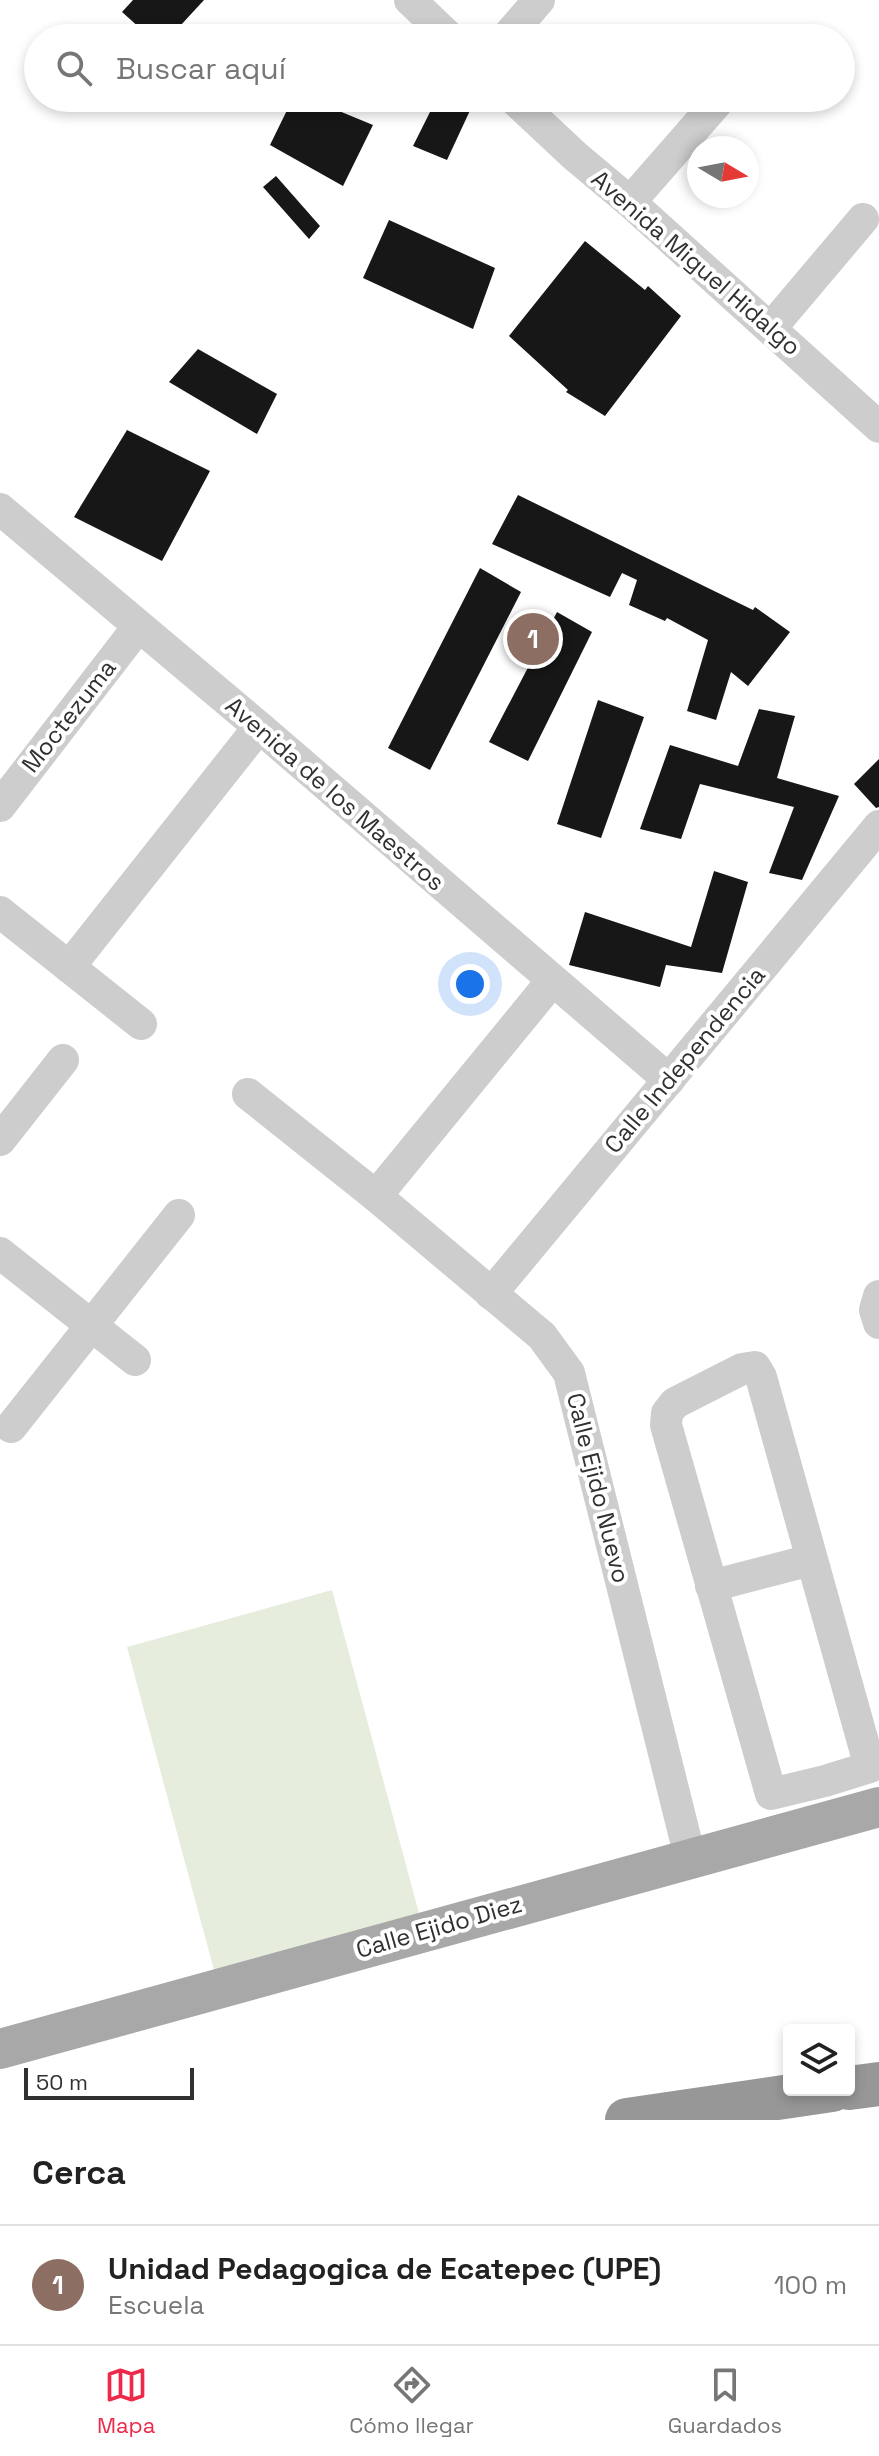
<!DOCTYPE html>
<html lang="es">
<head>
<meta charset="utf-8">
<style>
  body { margin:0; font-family:"Space Grotesk",sans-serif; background:#f2f2f2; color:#222 }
  .controls { position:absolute; right:24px; bottom:24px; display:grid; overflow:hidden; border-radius:8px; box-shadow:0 4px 12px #0003 }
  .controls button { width:72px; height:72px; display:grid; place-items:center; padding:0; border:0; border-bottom:2px solid #e0e0e0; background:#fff; color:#222; font:40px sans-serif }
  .compass { position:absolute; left:687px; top:136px; width:72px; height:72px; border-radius:50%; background:#fff; box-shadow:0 4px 12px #0003; rotate:100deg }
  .scale { position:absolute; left:24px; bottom:20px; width:170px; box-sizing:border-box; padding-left:8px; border:4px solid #303030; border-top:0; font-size:22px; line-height:28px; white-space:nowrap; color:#303030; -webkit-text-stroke:6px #fff; paint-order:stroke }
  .you { position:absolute; left:470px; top:984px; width:28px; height:28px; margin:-20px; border:6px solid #fff; border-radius:50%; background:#1a73e8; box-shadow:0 0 0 12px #1a73e833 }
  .badge { display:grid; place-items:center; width:52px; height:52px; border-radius:50%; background:#ee2a4a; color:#fff; font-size:26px; font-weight:700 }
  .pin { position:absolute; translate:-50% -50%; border:4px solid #fff; box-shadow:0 2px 8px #0006 }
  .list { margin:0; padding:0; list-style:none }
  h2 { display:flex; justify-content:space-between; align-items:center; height:104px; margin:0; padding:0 32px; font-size:34px }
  h2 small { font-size:26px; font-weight:400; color:#767676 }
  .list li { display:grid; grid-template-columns:52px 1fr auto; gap:24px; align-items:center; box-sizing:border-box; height:120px; padding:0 32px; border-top:2px solid #e0e0e0 }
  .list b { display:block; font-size:30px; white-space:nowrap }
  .list p { margin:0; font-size:26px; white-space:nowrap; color:#767676 }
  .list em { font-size:26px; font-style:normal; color:#767676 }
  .icon { flex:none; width:44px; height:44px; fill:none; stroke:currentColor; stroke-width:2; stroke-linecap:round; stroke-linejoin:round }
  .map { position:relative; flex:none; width:879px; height:2120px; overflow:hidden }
  .search { position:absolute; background:#fff; box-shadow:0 4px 12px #0003; left:24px; right:24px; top:24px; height:88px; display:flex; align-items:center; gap:20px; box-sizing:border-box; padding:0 28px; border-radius:44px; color:#767676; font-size:30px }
  .sheet { height:224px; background:#fff }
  nav { display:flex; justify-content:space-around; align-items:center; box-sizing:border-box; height:112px; border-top:2px solid #e0e0e0; background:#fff; font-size:22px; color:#767676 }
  nav a { display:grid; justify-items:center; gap:4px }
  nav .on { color:#ee2a4a }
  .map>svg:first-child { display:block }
</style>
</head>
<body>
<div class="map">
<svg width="879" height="2120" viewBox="0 0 879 2120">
  <rect width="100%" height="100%" fill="#fff"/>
  <!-- green -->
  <polygon fill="#e7eddd" points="332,1590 423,1928 218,1985 127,1647"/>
  <!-- building -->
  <g fill="#171717">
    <polygon points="133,0 204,0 169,38 151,38 122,12"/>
    <polygon points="293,98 330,98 327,106 373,125 343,186 270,145"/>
    <polygon points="437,98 463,98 473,104 447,160 413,146"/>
    <polygon points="276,176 320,226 309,239 263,187"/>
    <polygon points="389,220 495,268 473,329 363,278"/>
    <polygon points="585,241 645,290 648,286 681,316 605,416 566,392 568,390 509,336"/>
    <polygon points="198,349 277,394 257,434 169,382"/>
    <polygon points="127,430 210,471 162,561 74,517"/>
    <polygon points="518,495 753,610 755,607 790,632 748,686 731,672 716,720 687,711 708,640 667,618 665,621 629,605 637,580 622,573 610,597 492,544"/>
    <polygon points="480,568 521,592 430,770 388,748"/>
    <polygon points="557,612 592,632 528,761 489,742"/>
    <polygon points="598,700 644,717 601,838 557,824"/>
    <polygon points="759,709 795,716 777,778 839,796 802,880 769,873 794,807 700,784 681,839 640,829 670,745 738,766"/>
    <polygon points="879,759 879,807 876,808 854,784"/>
    <polygon points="714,871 748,882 722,973 666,965 660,987 569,965 585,912 691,947"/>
  </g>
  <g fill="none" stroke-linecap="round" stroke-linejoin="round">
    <!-- minor -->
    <g stroke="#cdcdcd" stroke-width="32">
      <polyline points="410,0 450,38"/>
      <polyline points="506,38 539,0"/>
      <polyline points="513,98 575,156 630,202 879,427"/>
      <polyline points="630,202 721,98"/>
      <polyline points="771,328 863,219"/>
      <polyline points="0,509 259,727 669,1080"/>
      <polyline points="0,806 138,627"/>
      <polyline points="0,912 141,1024"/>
      <polyline points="69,967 259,727"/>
      <polyline points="248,1094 376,1196 542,1336 569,1373 690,1857"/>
      <polyline points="0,1140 63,1060"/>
      <polyline points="376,1196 552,981"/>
      <polyline points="0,1253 135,1360"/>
      <polyline points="491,1294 879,826"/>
      <polyline points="879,1296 875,1310 879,1323"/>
      <polygon points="755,1367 761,1377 870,1767 825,1781 771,1794 666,1425 667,1413 675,1403 742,1369"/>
      <polyline points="11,1427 179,1215"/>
      <polyline points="711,1586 811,1560"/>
    </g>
    <!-- major -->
    <polyline stroke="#a8a8a8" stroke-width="40" points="0,2049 879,1807"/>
    <!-- highway -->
    <g stroke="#979797" stroke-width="44">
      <polyline points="849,2088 879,2084"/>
      <polyline points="627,2120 832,2090"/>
    </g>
  </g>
  <g text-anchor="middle" stroke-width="8" stroke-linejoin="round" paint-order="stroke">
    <!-- street labels -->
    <g font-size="24" fill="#303030" stroke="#fff">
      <text transform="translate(696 263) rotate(41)" y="8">Avenida Miguel Hidalgo</text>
      <text transform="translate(69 716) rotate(-52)" y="8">Moctezuma</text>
      <text transform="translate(335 794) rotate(41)" y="8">Avenida de los Maestros</text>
      <text transform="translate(685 1060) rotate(-50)" y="8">Calle Independencia</text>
      <text transform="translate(598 1488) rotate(76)" y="8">Calle Ejido Nuevo</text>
      <text transform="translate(439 1927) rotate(-16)" y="8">Calle Ejido Diez</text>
    </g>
  </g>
</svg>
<div class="controls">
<button><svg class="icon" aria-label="layers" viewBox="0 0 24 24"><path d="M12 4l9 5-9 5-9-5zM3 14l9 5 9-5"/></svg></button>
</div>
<svg class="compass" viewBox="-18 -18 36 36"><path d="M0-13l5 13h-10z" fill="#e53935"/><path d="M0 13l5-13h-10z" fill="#767676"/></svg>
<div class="scale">50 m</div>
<div class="you"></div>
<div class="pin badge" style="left:533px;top:639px;background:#8d6e63">1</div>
<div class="search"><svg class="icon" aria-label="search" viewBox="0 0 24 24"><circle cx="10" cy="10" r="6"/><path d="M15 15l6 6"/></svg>Buscar aquí</div>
</div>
<section class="sheet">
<h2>Cerca<small></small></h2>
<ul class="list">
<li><span class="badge" style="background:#8d6e63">1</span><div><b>Unidad Pedagogica de Ecatepec (UPE)</b><p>Escuela</p></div><em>100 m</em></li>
</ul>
</section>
<nav>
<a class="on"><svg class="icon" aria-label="map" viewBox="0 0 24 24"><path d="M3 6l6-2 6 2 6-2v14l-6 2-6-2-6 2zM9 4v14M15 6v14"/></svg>Mapa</a>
<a><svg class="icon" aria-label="directions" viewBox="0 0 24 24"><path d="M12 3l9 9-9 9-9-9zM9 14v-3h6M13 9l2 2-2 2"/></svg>Cómo llegar</a>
<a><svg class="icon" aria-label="saved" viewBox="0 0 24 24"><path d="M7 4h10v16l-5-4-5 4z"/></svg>Guardados</a>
</nav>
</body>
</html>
